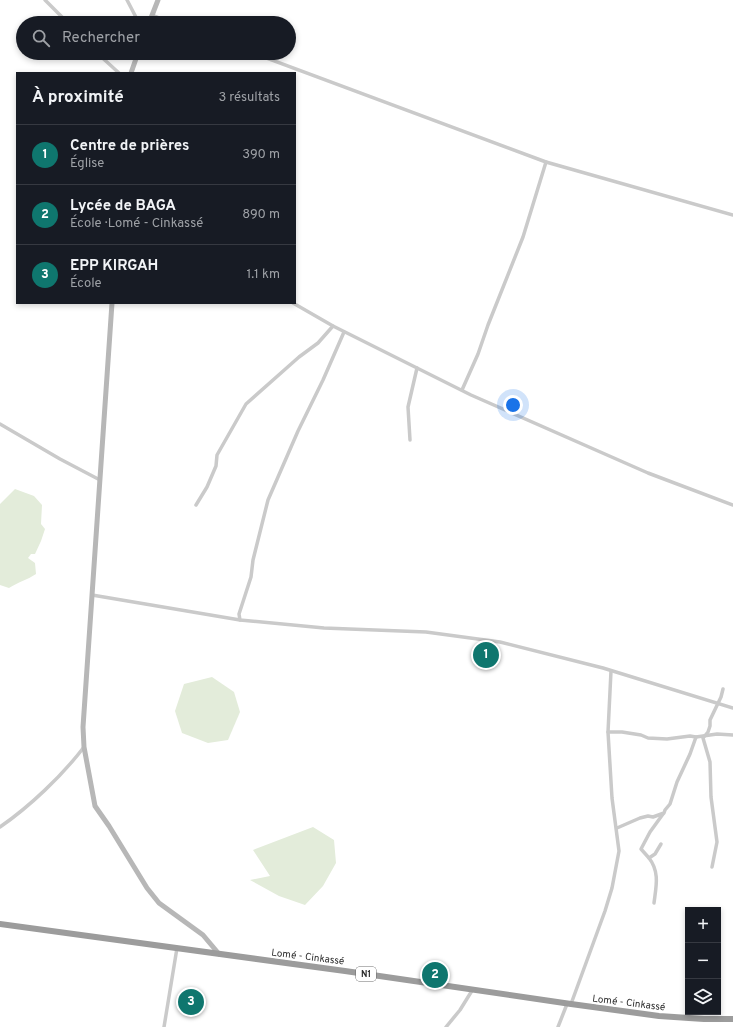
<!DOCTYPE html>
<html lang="fr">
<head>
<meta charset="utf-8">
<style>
  body { margin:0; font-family:Overpass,sans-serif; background:#242831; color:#f1f3f6 }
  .controls { position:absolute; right:12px; bottom:12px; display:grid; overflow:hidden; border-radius:0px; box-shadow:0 2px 6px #0003 }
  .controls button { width:36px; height:36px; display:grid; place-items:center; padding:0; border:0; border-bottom:1px solid #363941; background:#171b24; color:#f1f3f6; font:20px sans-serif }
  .you { position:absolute; left:513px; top:405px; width:14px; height:14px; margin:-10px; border:3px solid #fff; border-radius:50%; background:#1a73e8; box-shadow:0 0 0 6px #1a73e833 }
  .badge { display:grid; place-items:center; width:26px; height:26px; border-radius:50%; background:#0f766e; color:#fff; font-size:13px; font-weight:700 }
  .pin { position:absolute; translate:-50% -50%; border:2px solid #fff; box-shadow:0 1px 4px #0006 }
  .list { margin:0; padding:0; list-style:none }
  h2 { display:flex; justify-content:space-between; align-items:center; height:52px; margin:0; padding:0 16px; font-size:17px }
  h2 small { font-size:13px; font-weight:400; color:#9ea1a6 }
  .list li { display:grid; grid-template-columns:26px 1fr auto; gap:12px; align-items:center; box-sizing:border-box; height:60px; padding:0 16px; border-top:1px solid #363941 }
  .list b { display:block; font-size:15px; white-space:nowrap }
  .list p { margin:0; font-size:13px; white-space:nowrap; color:#9ea1a6 }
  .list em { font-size:13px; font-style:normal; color:#9ea1a6 }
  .icon { flex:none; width:22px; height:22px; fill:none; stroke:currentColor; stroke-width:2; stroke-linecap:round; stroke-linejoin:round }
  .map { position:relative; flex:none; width:733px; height:1027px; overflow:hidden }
  .search { position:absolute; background:#171b24; box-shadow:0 2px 6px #0003; left:16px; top:16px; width:280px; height:44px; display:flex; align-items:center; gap:10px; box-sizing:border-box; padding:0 14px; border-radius:22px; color:#9ea1a6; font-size:15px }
  .panel { position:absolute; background:#171b24; box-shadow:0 2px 6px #0003; left:16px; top:72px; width:280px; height:232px; border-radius:0px }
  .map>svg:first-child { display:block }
</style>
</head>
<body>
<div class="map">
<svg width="733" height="1027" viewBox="0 0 733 1027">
  <rect width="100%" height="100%" fill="#fff"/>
  <!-- green -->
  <g fill="#e3ecda">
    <path d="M15,489l19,7 8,9 -1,19 4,5 -4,12 -6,13h-4l-3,4 7,5 1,11c-9,6 -18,8 -27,14l-9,-3v-81z"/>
    <polygon points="212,677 234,692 240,712 228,740 208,743 182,733 175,711 184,684"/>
    <polygon points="313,827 334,840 336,863 323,886 305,905 279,896 250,880 270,876 253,850"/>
  </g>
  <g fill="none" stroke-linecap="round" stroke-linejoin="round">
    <!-- minor -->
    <g stroke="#cacaca" stroke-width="3.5">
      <polyline points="45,0 68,23"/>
      <polyline points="127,0 139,23"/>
      <polyline points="152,15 172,23"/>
      <polyline points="97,53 119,73"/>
      <polyline points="253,53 546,162 733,215"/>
      <polyline points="293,303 333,326 471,395 648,473 733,505"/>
      <polyline points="462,390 478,354 488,325 523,237 546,162"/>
      <polyline points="0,424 60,459 100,480"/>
      <polyline points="410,440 408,407 417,368"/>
      <polyline points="196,505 207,487 216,466 217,455 246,404 299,357 318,343 333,326"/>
      <polyline points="92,595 240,620 324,628 426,632 500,642 603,668 733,708"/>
      <polyline points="240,620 239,614 251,577 253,560 268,500 298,431 323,380 344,332"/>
      <polyline points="608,732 622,732 641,735 648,738 667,739 690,736 696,737 717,734 733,735"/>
      <path d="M0,827c29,-20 62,-51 84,-80"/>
      <polyline points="617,828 640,818 648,816 653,817 664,813 665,810 670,804 677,782 690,754 696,737"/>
      <polyline points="661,844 655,854 649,858 641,849 650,832 663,814"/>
      <path d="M649,858c11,14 7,29 5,45"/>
      <polyline points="712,867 717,842 711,797 710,762 703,738 708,732 710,726 710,720 721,697 723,689"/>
      <polyline points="571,1004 605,911 612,888 619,851 612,798 608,732 611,671"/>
      <polyline points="164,1027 177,948"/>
      <polyline points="446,1027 460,1010 473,989"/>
      <polyline points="558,1027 567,1004"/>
    </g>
    <!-- secondary -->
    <g stroke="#b7b7b7" stroke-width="5">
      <polyline points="149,23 158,0"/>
      <polyline points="131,73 138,53"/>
      <polyline points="112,303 83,727 84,747 95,806 109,826 147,888 159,903 203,935 219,954"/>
    </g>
    <!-- trunk -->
    <polyline stroke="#9c9c9c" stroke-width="6" points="0,924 345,971 571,1004 659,1016 704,1019 733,1019"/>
  </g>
  <g text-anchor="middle" stroke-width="4" stroke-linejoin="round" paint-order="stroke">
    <!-- shield labels -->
    <rect fill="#fff" stroke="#6c6c6c" stroke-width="1" x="356" y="967" width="20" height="14" rx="3"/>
    <g font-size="9" font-weight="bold" fill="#2d2d2d">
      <text x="366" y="977">N1</text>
    </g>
    <!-- street labels -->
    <g font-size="10" fill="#2d2d2d" stroke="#fff">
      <text transform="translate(308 956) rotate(7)" y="4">Lomé - Cinkassé</text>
      <text transform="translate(629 1002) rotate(7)" y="4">Lomé - Cinkassé</text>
    </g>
  </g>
</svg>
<div class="controls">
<button>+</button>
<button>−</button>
<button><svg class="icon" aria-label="layers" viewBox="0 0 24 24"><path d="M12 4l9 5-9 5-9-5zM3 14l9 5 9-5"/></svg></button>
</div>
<div class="you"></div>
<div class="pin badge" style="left:486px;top:655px">1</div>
<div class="pin badge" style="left:435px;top:975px">2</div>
<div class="pin badge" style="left:191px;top:1002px">3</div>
<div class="search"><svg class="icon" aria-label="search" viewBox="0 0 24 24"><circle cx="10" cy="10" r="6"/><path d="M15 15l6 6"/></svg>Rechercher</div>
<section class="panel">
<h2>À proximité<small>3 résultats</small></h2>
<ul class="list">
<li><span class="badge">1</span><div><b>Centre de prières</b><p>Église</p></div><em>390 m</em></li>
<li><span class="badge">2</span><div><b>Lycée de BAGA</b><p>École · Lomé - Cinkassé</p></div><em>890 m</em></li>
<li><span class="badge">3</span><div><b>EPP KIRGAH</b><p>École</p></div><em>1.1 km</em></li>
</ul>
</section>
</div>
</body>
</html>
